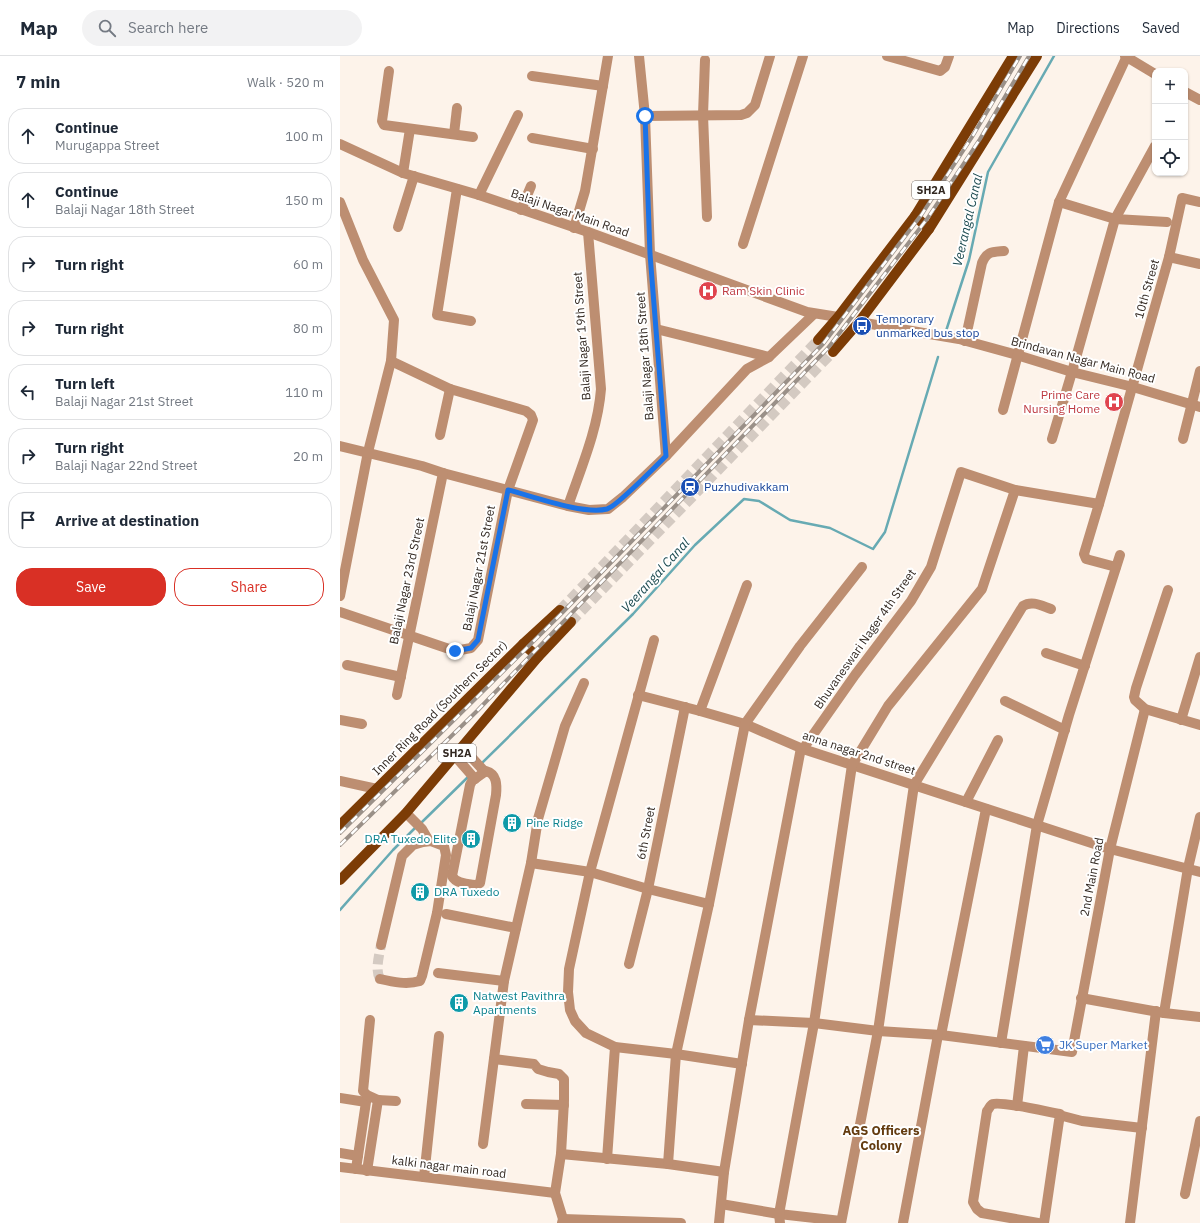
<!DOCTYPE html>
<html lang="en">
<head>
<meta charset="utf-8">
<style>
  body { margin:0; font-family:"IBM Plex Sans",sans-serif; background:#f2f2f3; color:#1f2937 }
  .controls { position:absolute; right:12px; top:12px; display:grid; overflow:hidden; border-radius:8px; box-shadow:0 1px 3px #0004 }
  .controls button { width:36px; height:36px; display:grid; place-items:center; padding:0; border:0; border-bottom:1px solid #e0e1e3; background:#fff; color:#1f2937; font:20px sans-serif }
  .stop { position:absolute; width:12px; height:12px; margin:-9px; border:3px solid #1a73e8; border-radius:50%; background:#fff }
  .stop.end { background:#1a73e8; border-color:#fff; box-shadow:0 1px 4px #0008 }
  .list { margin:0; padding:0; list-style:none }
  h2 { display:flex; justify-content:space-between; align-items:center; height:52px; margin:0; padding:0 16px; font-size:17px }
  h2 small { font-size:13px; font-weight:400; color:#747a83 }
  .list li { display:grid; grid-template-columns:26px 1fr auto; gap:12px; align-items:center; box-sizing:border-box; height:56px; margin:0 8px 8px; padding:0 8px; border:1px solid #e0e1e3; border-radius:16px }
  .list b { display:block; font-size:15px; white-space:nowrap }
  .list p { margin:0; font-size:13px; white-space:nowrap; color:#747a83 }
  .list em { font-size:13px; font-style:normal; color:#747a83 }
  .actions { display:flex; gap:8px; padding:12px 16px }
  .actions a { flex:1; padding:9px 0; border:1px solid #d93025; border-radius:16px; text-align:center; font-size:14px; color:#d93025 }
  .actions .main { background:#d93025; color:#fff }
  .icon { flex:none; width:22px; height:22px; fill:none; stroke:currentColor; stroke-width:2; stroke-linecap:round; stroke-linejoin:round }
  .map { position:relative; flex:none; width:860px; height:1167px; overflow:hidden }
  header { display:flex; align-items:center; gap:24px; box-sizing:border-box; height:56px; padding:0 20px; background:#fff; border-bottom:1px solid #e0e1e3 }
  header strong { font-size:19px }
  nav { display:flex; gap:22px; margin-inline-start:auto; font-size:14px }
  .search { width:280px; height:36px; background:#f2f2f3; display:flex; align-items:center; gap:10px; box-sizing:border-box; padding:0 14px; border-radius:22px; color:#747a83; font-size:15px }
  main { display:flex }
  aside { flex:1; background:#fff }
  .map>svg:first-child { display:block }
</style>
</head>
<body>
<header>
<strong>Map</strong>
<div class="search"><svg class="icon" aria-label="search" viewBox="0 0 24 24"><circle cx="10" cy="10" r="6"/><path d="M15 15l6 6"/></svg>Search here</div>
<nav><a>Map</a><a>Directions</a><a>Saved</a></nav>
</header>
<main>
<aside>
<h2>7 min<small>Walk · 520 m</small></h2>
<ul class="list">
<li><svg class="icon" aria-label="ahead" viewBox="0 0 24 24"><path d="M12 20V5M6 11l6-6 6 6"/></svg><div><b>Continue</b><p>Murugappa Street</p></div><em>100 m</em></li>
<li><svg class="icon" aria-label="ahead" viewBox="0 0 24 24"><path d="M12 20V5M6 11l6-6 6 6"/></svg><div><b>Continue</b><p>Balaji Nagar 18th Street</p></div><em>150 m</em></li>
<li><svg class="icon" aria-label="right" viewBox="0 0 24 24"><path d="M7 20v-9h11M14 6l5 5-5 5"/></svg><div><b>Turn right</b></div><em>60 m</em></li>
<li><svg class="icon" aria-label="right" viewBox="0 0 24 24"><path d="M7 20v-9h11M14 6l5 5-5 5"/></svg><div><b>Turn right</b></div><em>80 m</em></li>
<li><svg class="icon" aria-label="left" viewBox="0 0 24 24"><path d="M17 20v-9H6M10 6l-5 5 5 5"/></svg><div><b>Turn left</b><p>Balaji Nagar 21st Street</p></div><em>110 m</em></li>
<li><svg class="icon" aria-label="right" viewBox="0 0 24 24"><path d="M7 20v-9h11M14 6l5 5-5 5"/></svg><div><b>Turn right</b><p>Balaji Nagar 22nd Street</p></div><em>20 m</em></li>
<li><svg class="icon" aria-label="arrive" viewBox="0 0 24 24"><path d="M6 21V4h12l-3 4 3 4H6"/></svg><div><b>Arrive at destination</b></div></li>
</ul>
<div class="actions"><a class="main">Save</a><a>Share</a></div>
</aside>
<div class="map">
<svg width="860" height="1167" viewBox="0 0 860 1167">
  <rect width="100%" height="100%" fill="#fdf3ea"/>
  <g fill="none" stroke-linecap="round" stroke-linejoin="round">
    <!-- stream -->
    <g stroke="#67aab3" stroke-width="2.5">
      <polyline points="606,275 629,204 648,116 714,0"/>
      <polyline points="141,708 293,558 355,489 404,443 419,445 450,464 490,472 533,493 545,476 598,301"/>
      <polyline points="81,767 129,720"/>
      <polyline points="0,854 53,794 77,770"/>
    </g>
    <!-- minor-tunnel -->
    <path stroke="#d4cac2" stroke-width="10" stroke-dasharray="10 5" stroke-linecap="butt" d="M40,923c-5,-9 -1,-23 1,-34"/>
    <!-- major-tunnel -->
    <g stroke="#d4cac2" stroke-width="10" stroke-dasharray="10 5" stroke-linecap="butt">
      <polyline points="220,554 478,284"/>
      <polyline points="231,566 493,296"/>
    </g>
    <!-- minor -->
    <g stroke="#bd8e71" stroke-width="10">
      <polyline points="299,0 305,60 310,198 326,400"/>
      <polyline points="547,0 600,15 605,11 609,0"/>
      <polyline points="785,0 815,18"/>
      <polyline points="365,4 363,59 367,161"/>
      <polyline points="49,15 42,65 44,69 133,81"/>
      <polyline points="192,20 263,30"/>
      <polyline points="845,36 860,44"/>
      <polyline points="305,60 401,59 407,57 415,49 430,0"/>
      <polyline points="114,78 117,52"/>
      <polyline points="192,82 253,93"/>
      <polyline points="0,88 63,117 139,139 248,176 467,256 498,261"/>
      <polyline points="63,117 70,73"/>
      <polyline points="117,133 97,259 131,265"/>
      <polyline points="139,139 178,59"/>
      <polyline points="0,146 23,204 54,264 51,305 28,396 0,540"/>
      <polyline points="719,146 775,163 827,166"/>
      <polyline points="181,154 191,130"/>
      <polyline points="58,171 74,120"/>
      <polyline points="234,172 245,135 268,0"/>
      <polyline points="403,188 463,0"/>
      <polyline points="829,201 860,208"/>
      <polyline points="519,266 619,283 677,299 732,316 793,331 860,351"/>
      <polyline points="316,273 429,301"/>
      <path d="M625,285l17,-78c5,-12 10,-11 22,-12"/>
      <polyline points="663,354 719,146 787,0"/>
      <polyline points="100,379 110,333"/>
      <polyline points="712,383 732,316 775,163 815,90"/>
      <polyline points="843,383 860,315"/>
      <polyline points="0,390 82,410 103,417 228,450 249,454 268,453 283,441 326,400 407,313 429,301 474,258"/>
      <path d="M228,450c13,-38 30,-77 33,-117l-13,-157"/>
      <polyline points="776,511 746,503 744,498 759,448 829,201 842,142 860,146"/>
      <polyline points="828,534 796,632 794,641 795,644 805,653 860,669"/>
      <polyline points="0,556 115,595 131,592 138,584 168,434 193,364 191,359 186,355 110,333 51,305"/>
      <polyline points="314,584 250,816 229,913 228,936 230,954 235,965 246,977 275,991 336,998 402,1008"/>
      <polyline points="706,597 745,610"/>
      <polyline points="7,609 61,621"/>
      <polyline points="57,639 103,417"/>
      <polyline points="298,639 360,655 405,668 463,693 770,793 860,816"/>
      <polyline points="665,645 725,674"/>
      <polyline points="360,655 407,529"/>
      <polyline points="0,664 22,668"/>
      <polyline points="841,664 860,601"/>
      <polyline points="122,691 145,716"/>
      <polyline points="463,693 515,619 571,545 591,511 621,416 675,434 759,448"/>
      <polyline points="115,700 135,723"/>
      <path d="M146,715c11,3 11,14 10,24l-16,88 -4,2c-8,-1 -20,-1 -24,-9l18,-91 2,-4z"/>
      <polyline points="0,725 37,733"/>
      <polyline points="626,746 658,684"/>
      <polyline points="66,757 82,773 89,785"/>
      <polyline points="191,807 250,816 308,833 369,848"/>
      <polyline points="106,858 176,872"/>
      <polyline points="289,908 308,833 345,651"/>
      <polyline points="98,917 164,925"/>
      <path d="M40,923c13,3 27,6 40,2l2,-5 15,-63 9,-58 -2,-9 -13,-5 -8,1 -10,3 -11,11 -21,89"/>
      <polyline points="741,942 824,957 860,961"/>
      <polyline points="824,957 848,812 860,761"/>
      <polyline points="409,964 474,967 538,975 601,979 732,996 770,793 805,653"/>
      <polyline points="601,979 646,753"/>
      <polyline points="661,987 697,769 729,659 780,499"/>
      <polyline points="154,1003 194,1008 198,1013 208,1016 219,1018 224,1023 224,1045 221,1098 215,1137 223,1163 222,1167"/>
      <polyline points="0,1042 26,1046 16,1113"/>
      <polyline points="38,1044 56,1045"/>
      <polyline points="186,1048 224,1049"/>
      <polyline points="677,1050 684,990"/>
      <polyline points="719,1059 742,1065 802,1072"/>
      <polyline points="143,1088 164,925 191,807 198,763 225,670 244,627"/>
      <polyline points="0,1097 18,1100"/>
      <polyline points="221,1098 328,1108 384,1116"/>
      <polyline points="267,1103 275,991"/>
      <polyline points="328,1108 336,998 369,848 405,668 460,590 522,511"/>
      <polyline points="0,1111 215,1137"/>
      <polyline points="27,1115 38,1044 27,1039 23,1035 30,964"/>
      <polyline points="84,1121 99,980"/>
      <polyline points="845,1138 860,1065"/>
      <polyline points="381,1148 439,1158 501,1165"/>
      <polyline points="223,1163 341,1167"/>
      <polyline points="379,1167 384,1116 409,964 461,692"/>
      <polyline points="440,1167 439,1158 474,967 512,709 548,650 642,533 675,434"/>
      <path d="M501,1167l37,-192 36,-246 109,-179c9,-6 19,0 28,3"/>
      <polyline points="563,1167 598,979"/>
      <path d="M698,1167l-56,-10 -5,-4 -4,-7 14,-91c2,-2 3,-6 6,-7 9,-3 55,8 67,10l-16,109"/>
      <polyline points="790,1167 816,955"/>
    </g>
    <!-- major -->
    <g stroke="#7c3c06" stroke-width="10">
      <polyline points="575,160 589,173"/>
      <polyline points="478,284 498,261 575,160 673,0"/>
      <polyline points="493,296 519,266 589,173 697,0"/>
      <polyline points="183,588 198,601"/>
      <polyline points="0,769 183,588 220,554"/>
      <polyline points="0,824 66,757 198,601 231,566"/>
    </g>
    <defs>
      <g id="rail">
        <polyline points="0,777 222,557 483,288 582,158 632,81 680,0"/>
        <polyline points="0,789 137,655 488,292 587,163 640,83 689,0"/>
      </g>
    </defs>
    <!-- rail casing -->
    <use href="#rail" stroke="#9a9088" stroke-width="4"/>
    <!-- rail -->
    <use href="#rail" stroke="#fff" stroke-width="2.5" stroke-dasharray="8" stroke-linecap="butt"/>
  </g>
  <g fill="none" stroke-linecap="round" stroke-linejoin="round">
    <!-- route -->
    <path stroke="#1a73e8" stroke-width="5" d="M115,595l16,-3 7,-8 30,-150c24,6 75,25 99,19 10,-3 49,-43 59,-53l-16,-202 -5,-138"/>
  </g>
  <!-- icons -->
  <defs>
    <symbol id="hospital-disc" viewBox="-11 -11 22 22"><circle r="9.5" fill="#e0444e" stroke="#fff"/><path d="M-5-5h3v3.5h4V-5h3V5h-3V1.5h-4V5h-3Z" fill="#fff"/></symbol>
    <symbol id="bus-disc" viewBox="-11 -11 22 22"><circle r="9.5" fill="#1a4fb4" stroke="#fff"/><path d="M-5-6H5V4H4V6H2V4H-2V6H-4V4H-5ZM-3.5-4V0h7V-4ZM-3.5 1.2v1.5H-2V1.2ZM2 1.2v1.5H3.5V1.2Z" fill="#fff"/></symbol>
    <symbol id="station-disc" viewBox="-11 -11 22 22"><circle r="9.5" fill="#1a4fb4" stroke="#fff"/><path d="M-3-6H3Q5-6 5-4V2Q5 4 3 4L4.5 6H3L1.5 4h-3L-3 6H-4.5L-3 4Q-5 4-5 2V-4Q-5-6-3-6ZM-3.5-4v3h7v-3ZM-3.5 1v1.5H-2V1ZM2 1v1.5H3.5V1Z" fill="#fff"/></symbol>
    <symbol id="building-disc" viewBox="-11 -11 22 22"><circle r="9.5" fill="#0f9aa8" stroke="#fff"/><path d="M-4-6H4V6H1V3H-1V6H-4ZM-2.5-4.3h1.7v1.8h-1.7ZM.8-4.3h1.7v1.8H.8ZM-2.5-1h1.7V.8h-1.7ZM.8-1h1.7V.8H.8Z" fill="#fff"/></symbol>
    <symbol id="supermarket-disc" viewBox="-11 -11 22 22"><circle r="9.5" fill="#3f7fe0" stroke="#fff"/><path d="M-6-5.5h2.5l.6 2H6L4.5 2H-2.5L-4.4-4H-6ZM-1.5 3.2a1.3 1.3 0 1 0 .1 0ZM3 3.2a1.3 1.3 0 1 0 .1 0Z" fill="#fff"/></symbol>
  </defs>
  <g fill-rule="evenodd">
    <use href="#hospital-disc" x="357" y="224" width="22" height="22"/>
    <use href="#bus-disc" x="511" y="259" width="22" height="22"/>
    <use href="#hospital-disc" x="763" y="335" width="22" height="22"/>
    <use href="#station-disc" x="339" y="420" width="22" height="22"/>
    <use href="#building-disc" x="161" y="756" width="22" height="22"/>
    <use href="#building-disc" x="120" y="772" width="22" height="22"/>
    <use href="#building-disc" x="69" y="825" width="22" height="22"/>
    <use href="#building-disc" x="108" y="936" width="22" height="22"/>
    <use href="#supermarket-disc" x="694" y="978" width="22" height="22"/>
  </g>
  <g text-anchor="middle" stroke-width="4" stroke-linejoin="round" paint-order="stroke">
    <!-- shield labels -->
    <g fill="#fff" stroke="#706864" stroke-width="1">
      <rect x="572" y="125" width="38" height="18" rx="3"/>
      <rect x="98" y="688" width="38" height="18" rx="3"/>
    </g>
    <g font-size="11" font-weight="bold" fill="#322821">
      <text x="591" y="138">SH2A</text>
      <text x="117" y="701">SH2A</text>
    </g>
    <!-- street labels -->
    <g font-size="12" fill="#322821" stroke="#fff">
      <text transform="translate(230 157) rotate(19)" y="4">Balaji Nagar Main Road</text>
      <text transform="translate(807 233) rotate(-74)" y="4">10th Street</text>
      <text transform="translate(242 280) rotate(-94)" y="4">Balaji Nagar 19th Street</text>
      <text transform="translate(305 300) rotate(-94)" y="4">Balaji Nagar 18th Street</text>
      <text transform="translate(743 304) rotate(15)" y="4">Brindavan Nagar Main Road</text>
      <text transform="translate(139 512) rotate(-79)" y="4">Balaji Nagar 21st Street</text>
      <text transform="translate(67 525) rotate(-78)" y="4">Balaji Nagar 23rd Street</text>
      <text transform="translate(525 583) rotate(-55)" y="4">Bhuvaneswari Nager 4th Street</text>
      <text transform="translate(100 652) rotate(-45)" y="4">Inner Ring Road (Southern Sector)</text>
      <text transform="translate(519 697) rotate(18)" y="4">anna nagar 2nd street</text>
      <text transform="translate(306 777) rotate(-79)" y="4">6th Street</text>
      <text transform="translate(752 821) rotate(-79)" y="4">2nd Main Road</text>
      <text transform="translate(109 1111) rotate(7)" y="4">kalki nagar main road</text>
    </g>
    <!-- health labels -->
    <g font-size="12" fill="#be3a42" stroke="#fff" text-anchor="start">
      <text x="382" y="239">Ram Skin Clinic</text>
      <text x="760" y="343" text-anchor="end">Prime Care<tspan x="760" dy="14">Nursing Home</tspan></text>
    </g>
    <!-- transit labels -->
    <g font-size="12" fill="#164399" stroke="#fff" text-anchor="start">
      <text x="536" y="267">Temporary<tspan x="536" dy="14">unmarked bus stop</tspan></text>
      <text x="364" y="435">Puzhudivakkam</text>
    </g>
    <!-- culture labels -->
    <g font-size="12" fill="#0d838f" stroke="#fff" text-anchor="start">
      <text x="186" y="771">Pine Ridge</text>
      <text x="117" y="787" text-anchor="end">DRA Tuxedo Elite</text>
      <text x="94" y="840">DRA Tuxedo</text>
      <text x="133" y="944">Natwest Pavithra<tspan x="133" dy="14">Apartments</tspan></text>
    </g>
    <!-- shop labels -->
    <g font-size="12" fill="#366cbe" stroke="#fff" text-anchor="start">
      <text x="719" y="993">JK Super Market</text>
    </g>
    <!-- water labels -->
    <g font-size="13" font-style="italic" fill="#1c4a50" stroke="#fff">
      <text transform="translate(627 164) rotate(-77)" y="5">Veerangal Canal</text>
      <text transform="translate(315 519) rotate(-48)" y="5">Veerangal Canal</text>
    </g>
    <!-- neighbourhood labels -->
    <g font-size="13" font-weight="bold" fill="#643c10" stroke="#fff">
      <text x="541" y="1079">AGS Officers<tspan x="541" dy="15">Colony</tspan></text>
    </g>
  </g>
</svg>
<div class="controls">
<button>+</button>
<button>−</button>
<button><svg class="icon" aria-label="locate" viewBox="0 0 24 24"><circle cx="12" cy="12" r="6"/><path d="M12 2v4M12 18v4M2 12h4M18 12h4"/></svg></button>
</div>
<div class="stop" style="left:305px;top:60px"></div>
<div class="stop end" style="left:115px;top:595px"></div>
</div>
</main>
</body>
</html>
